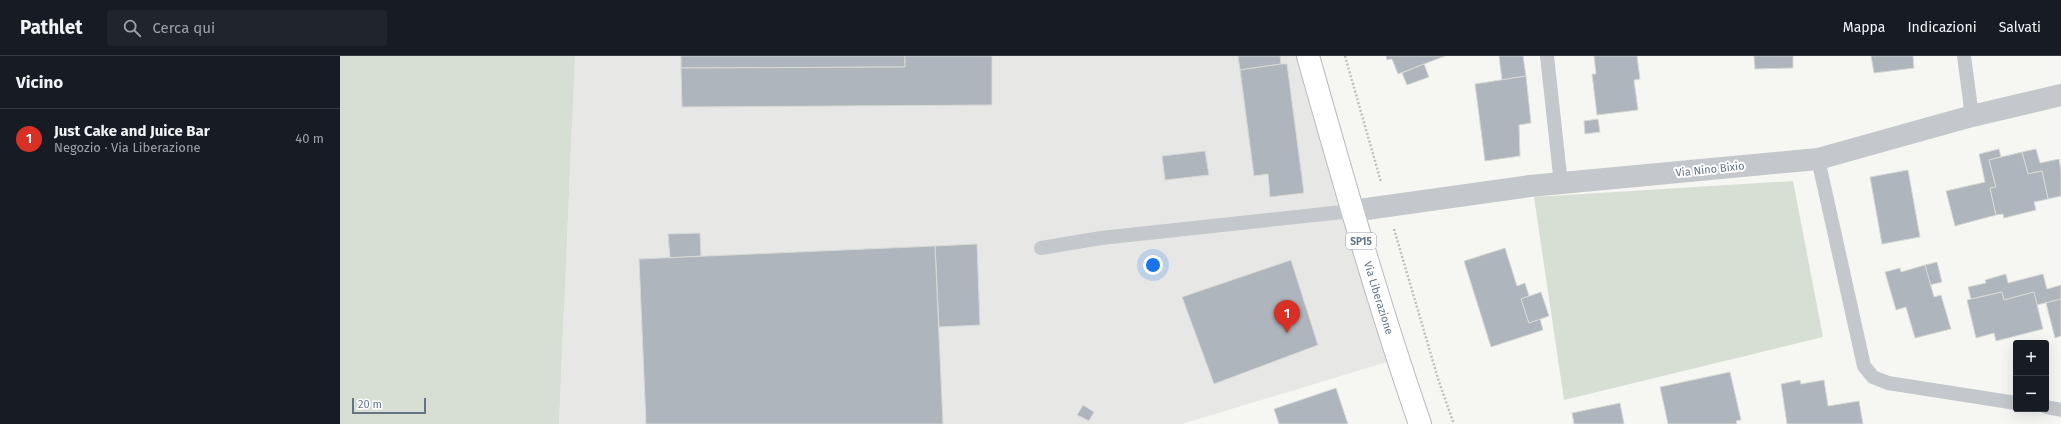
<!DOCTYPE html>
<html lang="it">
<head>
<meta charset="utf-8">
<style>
  body { margin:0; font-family:"Fira Sans",sans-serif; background:#20242c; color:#f1f3f6 }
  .controls { position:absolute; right:12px; bottom:12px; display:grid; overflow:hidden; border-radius:4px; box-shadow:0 4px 16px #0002 }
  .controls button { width:36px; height:36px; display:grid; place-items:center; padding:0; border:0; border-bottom:1px solid #363941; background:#171b24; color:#f1f3f6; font:20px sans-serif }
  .scale { position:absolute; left:12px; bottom:10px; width:74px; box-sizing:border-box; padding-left:4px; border:2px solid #647485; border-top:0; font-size:11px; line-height:14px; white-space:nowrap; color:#647485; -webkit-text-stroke:3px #fff; paint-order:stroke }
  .you { position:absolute; left:813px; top:209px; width:14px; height:14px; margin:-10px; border:3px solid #fff; border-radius:50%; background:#1a73e8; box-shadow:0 0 0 6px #1a73e833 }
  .badge { display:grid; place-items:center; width:26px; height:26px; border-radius:50%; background:#d93025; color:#fff; font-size:13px; font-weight:700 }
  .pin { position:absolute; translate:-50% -33px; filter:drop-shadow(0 1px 2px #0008) }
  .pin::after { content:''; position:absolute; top:21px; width:14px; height:12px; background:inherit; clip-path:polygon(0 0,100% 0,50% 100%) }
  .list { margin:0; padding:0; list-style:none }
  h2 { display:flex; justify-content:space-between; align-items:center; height:52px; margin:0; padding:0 16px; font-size:17px }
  h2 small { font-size:13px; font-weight:400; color:#9ea1a6 }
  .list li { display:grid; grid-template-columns:26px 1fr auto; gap:12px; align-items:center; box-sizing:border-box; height:60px; padding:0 16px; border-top:1px solid #363941 }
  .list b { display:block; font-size:15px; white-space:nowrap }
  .list p { margin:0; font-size:13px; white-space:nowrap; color:#9ea1a6 }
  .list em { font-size:13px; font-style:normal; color:#9ea1a6 }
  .icon { flex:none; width:22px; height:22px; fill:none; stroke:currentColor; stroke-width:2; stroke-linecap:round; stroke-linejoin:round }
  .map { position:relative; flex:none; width:1721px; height:368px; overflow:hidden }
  header { display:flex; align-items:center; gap:24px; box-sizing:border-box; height:56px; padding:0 20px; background:#171b24; border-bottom:1px solid #363941 }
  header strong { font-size:19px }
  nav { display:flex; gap:22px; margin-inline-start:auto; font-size:14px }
  .search { width:280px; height:36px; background:#20242c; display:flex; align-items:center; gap:10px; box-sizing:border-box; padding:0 14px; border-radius:4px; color:#9ea1a6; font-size:15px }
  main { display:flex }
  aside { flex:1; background:#171b24 }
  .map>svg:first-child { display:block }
</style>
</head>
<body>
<header>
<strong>Pathlet</strong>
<div class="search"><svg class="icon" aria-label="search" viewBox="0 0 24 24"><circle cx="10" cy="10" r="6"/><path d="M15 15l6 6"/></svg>Cerca qui</div>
<nav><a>Mappa</a><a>Indicazioni</a><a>Salvati</a></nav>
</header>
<main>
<aside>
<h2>Vicino<small></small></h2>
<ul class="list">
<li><span class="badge">1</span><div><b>Just Cake and Juice Bar</b><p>Negozio · Via Liberazione</p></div><em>40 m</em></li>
</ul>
</aside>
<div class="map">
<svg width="1721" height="368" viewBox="0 0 1721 368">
  <rect width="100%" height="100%" fill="#f6f7f3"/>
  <!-- built -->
  <polygon fill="#e7e8e6" points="235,0 968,0 1057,303 842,368 219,368"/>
  <!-- green -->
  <g fill="#d7ded4">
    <polygon points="0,0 235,0 219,368 0,368"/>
    <polygon points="1453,125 1483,281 1224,344 1194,141"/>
  </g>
  <!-- building -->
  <g fill="#aeb5bc" stroke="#d8d8d6">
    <polygon points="341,0 565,0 565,11 341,12"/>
    <polygon points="565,0 652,0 652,49 342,51 341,12 565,11"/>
    <polygon points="898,0 940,0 941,8 900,14"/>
    <polygon points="1046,0 1105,0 1058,18 1052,3 1047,4"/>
    <polygon points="1159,0 1183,0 1186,20 1162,24"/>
    <polygon points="1254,0 1297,0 1300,23 1294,24 1298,54 1257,59 1252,18 1256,18"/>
    <polygon points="1414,0 1453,0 1453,12 1415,13"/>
    <polygon points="1531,0 1573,0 1574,12 1534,17"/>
    <polygon points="941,8 947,8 964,137 930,141 928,118 914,120 900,14"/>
    <polygon points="1084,8 1089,21 1067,29 1062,17"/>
    <polygon points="1186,20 1191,67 1179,69 1180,100 1145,105 1135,28"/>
    <polygon points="1258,63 1260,76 1245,78 1244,65"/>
    <polygon points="1659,93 1661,101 1649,104 1656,131 1650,132 1656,159 1615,170 1606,135 1645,126 1639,98"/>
    <polygon points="1696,93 1700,107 1719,103 1721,114 1721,140 1708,143 1702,115 1688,118 1682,96"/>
    <polygon points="865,95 869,119 825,124 822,100"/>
    <polygon points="1682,96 1688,118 1702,115 1708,143 1694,146 1696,154 1664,162 1663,158 1656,159 1650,132 1656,131 1649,104"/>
    <polygon points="1568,114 1580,181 1542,188 1530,121"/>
    <polygon points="360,177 361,200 330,202 328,178"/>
    <polygon points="637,188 640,269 599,271 595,190"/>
    <polygon points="595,190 603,368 306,368 299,203"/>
    <polygon points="1165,192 1177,230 1185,227 1189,240 1181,243 1189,267 1200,263 1203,274 1151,291 1124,205"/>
    <polygon points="951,204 978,289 874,328 842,241"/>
    <polygon points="1597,206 1602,226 1590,229 1585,209"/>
    <polygon points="1585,209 1594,241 1601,239 1611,273 1575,282 1566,251 1556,254 1545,216 1560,212 1561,216"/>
    <polygon points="1666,218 1668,227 1703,218 1707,233 1721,229 1721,243 1697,249 1694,236 1664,244 1662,236 1631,243 1628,231 1646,227 1645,224"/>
    <polygon points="1201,236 1209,260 1189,267 1181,243"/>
    <polygon points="1662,236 1664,244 1694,236 1703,273 1656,285 1654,277 1636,282 1627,244"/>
    <polygon points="1721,243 1721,280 1715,282 1706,247"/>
    <polygon points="1390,316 1401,364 1396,365 1397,368 1328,368 1320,331"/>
    <polygon points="1460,324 1461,328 1484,324 1488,350 1519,345 1523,368 1447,368 1441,328"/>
    <polygon points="996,332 1008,368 939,368 934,353"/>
    <polygon points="1280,347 1284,368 1234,368 1232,357"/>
    <polygon points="743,349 754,356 749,365 737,359"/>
  </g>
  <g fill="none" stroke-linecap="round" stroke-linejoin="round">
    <defs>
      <g id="primary">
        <path id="s1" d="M968,0c35,123 70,247 112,368"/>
      </g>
    </defs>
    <!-- primary casing -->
    <use href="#primary" stroke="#b7bbbf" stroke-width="24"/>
    <!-- path -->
    <g stroke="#bdc0c2" stroke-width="2.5" stroke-dasharray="2 2" stroke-linecap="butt">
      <polyline points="1005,0 1041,126"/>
      <polyline points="1054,173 1099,326 1114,368"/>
    </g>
    <!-- lane -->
    <g stroke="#c4c7cb" stroke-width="14">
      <polyline points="1207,0 1221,128"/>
      <polyline points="1624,0 1632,60"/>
      <polyline points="1478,103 1524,310 1533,321 1548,327 1676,347"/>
      <polyline points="701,192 761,182 1012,155"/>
      <polyline points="1706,351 1721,354"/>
    </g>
    <!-- street -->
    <polyline stroke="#c4c7cb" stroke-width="22" points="1012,155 1190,130 1478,103 1632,60 1721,39"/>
    <!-- primary -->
    <use href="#primary" stroke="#fff" stroke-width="22"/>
  </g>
  <g text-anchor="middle" stroke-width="4" stroke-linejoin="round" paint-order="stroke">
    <!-- shield labels -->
    <rect fill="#fff" stroke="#929eaa" stroke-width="1" x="1006" y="177" width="30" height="16" rx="3"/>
    <g font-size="10" font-weight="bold" fill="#647485">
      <text x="1021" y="189">SP15</text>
    </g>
    <!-- street labels -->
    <g font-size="11" fill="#647485" stroke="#fff">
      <text transform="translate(1370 113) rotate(-6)" y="4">Via Nino Bixio</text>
      <text dy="4" stroke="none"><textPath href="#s1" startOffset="252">Via Liberazione</textPath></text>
    </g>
  </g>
</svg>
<div class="controls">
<button>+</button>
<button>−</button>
</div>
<div class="scale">20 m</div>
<div class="you"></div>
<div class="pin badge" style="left:947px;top:277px">1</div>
</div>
</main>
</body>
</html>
